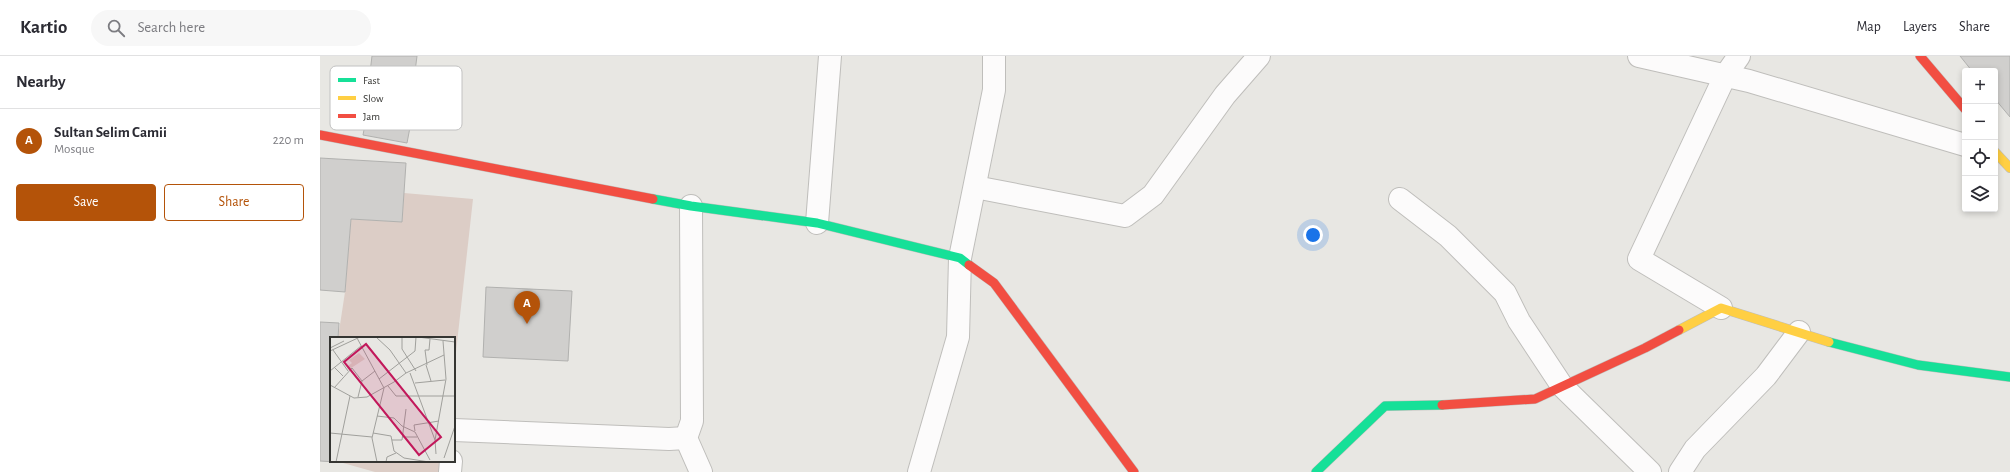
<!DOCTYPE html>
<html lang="en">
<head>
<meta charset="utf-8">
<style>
  body { margin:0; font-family:"Alegreya Sans",sans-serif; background:#f7f7f7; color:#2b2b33 }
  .controls { position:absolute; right:12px; top:12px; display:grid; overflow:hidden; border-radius:4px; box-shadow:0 2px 6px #0003 }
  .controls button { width:36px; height:36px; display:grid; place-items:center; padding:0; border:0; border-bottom:1px solid #e1e1e2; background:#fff; color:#2b2b33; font:20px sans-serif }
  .you { position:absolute; left:993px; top:179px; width:14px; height:14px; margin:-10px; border:3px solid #fff; border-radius:50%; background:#1a73e8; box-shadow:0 0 0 6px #1a73e833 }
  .badge { display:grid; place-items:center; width:26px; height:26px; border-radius:50%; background:#b45309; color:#fff; font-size:13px; font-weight:700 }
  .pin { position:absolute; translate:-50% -33px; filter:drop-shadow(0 1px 2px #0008) }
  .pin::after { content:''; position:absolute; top:21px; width:14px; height:12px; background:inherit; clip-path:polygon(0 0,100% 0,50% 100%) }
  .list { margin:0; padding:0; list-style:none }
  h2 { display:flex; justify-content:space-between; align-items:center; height:52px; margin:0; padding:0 16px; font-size:17px }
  h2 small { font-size:13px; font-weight:400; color:#7c7c81 }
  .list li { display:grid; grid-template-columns:26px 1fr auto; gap:12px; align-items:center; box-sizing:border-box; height:64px; padding:0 16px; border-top:1px solid #e1e1e2 }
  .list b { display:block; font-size:15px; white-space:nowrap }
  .list p { margin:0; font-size:13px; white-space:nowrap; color:#7c7c81 }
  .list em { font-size:13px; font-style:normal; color:#7c7c81 }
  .actions { display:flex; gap:8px; padding:12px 16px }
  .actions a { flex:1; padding:9px 0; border:1px solid #b45309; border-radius:4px; text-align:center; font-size:14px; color:#b45309 }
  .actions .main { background:#b45309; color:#fff }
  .icon { flex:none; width:22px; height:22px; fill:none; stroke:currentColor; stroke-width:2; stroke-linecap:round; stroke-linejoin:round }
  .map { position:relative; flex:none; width:1690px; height:416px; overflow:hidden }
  header { display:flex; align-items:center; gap:24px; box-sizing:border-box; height:56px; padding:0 20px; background:#fff; border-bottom:1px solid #e1e1e2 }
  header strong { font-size:19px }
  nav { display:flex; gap:22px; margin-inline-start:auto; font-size:14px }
  .search { width:280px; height:36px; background:#f7f7f7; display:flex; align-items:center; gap:10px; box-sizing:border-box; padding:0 14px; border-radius:22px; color:#7c7c81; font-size:15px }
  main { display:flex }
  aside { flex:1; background:#fff }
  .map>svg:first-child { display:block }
</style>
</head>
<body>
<header>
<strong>Kartio</strong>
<div class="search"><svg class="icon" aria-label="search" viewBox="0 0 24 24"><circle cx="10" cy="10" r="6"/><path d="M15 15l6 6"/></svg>Search here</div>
<nav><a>Map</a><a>Layers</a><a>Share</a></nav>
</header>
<main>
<aside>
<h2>Nearby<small></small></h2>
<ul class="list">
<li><span class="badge">A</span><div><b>Sultan Selim Camii</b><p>Mosque</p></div><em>220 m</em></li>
</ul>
<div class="actions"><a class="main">Save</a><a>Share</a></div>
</aside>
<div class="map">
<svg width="1690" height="416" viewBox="0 0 1690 416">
  <rect width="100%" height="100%" fill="#e8e7e3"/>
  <!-- green -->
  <g fill="#dccdc6">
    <polygon points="84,137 153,143 134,314 134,282 18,282 25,236 31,163 82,166"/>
    <polygon points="16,405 124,405 123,416 55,416"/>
  </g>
  <!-- building -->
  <g fill="#d0cfcd" stroke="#b1b1af">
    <polygon points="52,0 97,0 92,39 48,33"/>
    <polygon points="1640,0 1690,0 1690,61 1675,43 1675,15 1652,15"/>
    <polygon points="51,37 95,45 87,87 43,79"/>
    <polygon points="0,102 86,107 82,166 31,163 25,236 0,234"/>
    <polygon points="166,231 252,235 248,305 163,301"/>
    <polygon points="0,266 19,267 18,282 11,282 11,405 16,406 0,405"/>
  </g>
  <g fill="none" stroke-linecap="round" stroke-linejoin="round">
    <defs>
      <g id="street">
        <polyline points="1319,0 1429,25 1645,89"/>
        <polyline points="655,131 805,160 833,139 905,39 939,0"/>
        <polyline points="1080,143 1128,180 1185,237 1199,265 1242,330 1330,416"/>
        <polyline points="497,167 510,0"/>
        <polyline points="1401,252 1319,203 1405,20 1419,0"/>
        <polyline points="134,374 349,383 366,382 381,416"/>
        <polyline points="366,382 372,365 371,150"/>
        <polyline points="130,416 131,405"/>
        <polyline points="599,416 638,281 640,202 674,34 674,0"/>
        <polyline points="1360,416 1375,393 1446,320 1479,276"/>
      </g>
      <g id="fast">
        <polyline points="333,143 371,150 497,167 640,202 649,209"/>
        <polyline points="1509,286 1598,309 1690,321"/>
        <polyline points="996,416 1065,350 1122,349"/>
      </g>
      <g id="slow">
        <polyline points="1675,96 1690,112"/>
        <polyline points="1359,274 1401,252 1509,286"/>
      </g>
      <g id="jam">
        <polyline points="1600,0 1645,53"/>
        <polyline points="0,79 333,143"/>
        <polyline points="649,209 674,227 814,416"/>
        <polyline points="1122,349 1215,343 1325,292 1359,274"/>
      </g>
    </defs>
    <!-- street casing -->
    <use href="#street" stroke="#bfbebb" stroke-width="24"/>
    <!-- fast casing -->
    <use href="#fast" stroke="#bfbebb" stroke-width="10"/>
    <!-- slow casing -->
    <use href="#slow" stroke="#bfbebb" stroke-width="10"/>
    <!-- jam casing -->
    <use href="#jam" stroke="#bfbebb" stroke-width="10"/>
    <!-- street -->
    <use href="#street" stroke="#fcfbfb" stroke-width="22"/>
    <!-- fast -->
    <use href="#fast" stroke="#16e098" stroke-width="9"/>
    <!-- slow -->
    <use href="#slow" stroke="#ffcf43" stroke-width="9"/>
    <!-- jam -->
    <use href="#jam" stroke="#f24e42" stroke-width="9"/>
  </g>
  <!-- overview -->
  <g transform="translate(10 281)">
    <rect width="125" height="125" fill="#e8e7e3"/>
    <path d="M29,16l6,6 -17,11 -3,-7 3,3 4,-3 -3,-3z" fill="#dccdc6"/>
    <path fill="none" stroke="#a0a09c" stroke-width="1" d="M46,0l14,13 16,23M72,0v12l14,22M88,0l37,5M27,1l27,50 -12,50 5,24M0,11l14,-7M3,13l15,21M0,14l30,-14M96,28l5,16M97,28l-2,-15h4l1,-11M4,30l9,9M0,34l31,-25M80,36l25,67M49,42l36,-28 1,-14M32,44l13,-10M85,46l30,-3M0,48l24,13 13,-1 27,-15 12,-9 38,-18M58,49l8,10h59M4,51l18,-20 10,13 -4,16M47,79l17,2 8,8 13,6 15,28M85,94l-1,-6 25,-4M0,96l42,4M43,96l18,3 3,15 10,7 25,4M72,100h15M62,103h10l4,-31M106,117l-1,-14 11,-61 -3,-38M114,121l11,-32M6,125l14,-66M56,125l1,-5 9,-4"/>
    <path fill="#c2185b" fill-opacity="0.15" stroke="#c2185b" stroke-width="2" d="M36,7l75,93 -22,18 -75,-93z"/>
    <rect width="125" height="125" fill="none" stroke="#353532" stroke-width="2"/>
  </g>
  <!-- legend -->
  <rect x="10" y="10" width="132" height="64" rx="6" fill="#fff" stroke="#c2c2c2" stroke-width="1"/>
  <rect x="18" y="22" width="18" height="4" fill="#16e098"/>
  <rect x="18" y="40" width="18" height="4" fill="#ffcf43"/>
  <rect x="18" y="58" width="18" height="4" fill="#f24e42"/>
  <g font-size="11" fill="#353532">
    <text x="43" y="28">Fast</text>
    <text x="43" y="46">Slow</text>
    <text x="43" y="64">Jam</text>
  </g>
</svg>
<div class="controls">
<button>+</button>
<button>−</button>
<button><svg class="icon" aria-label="locate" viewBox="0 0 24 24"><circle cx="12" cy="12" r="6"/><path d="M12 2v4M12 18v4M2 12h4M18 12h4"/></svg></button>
<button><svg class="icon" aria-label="layers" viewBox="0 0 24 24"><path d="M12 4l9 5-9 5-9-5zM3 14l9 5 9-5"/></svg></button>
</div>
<div class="you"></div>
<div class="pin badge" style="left:207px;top:268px">A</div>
</div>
</main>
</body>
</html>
